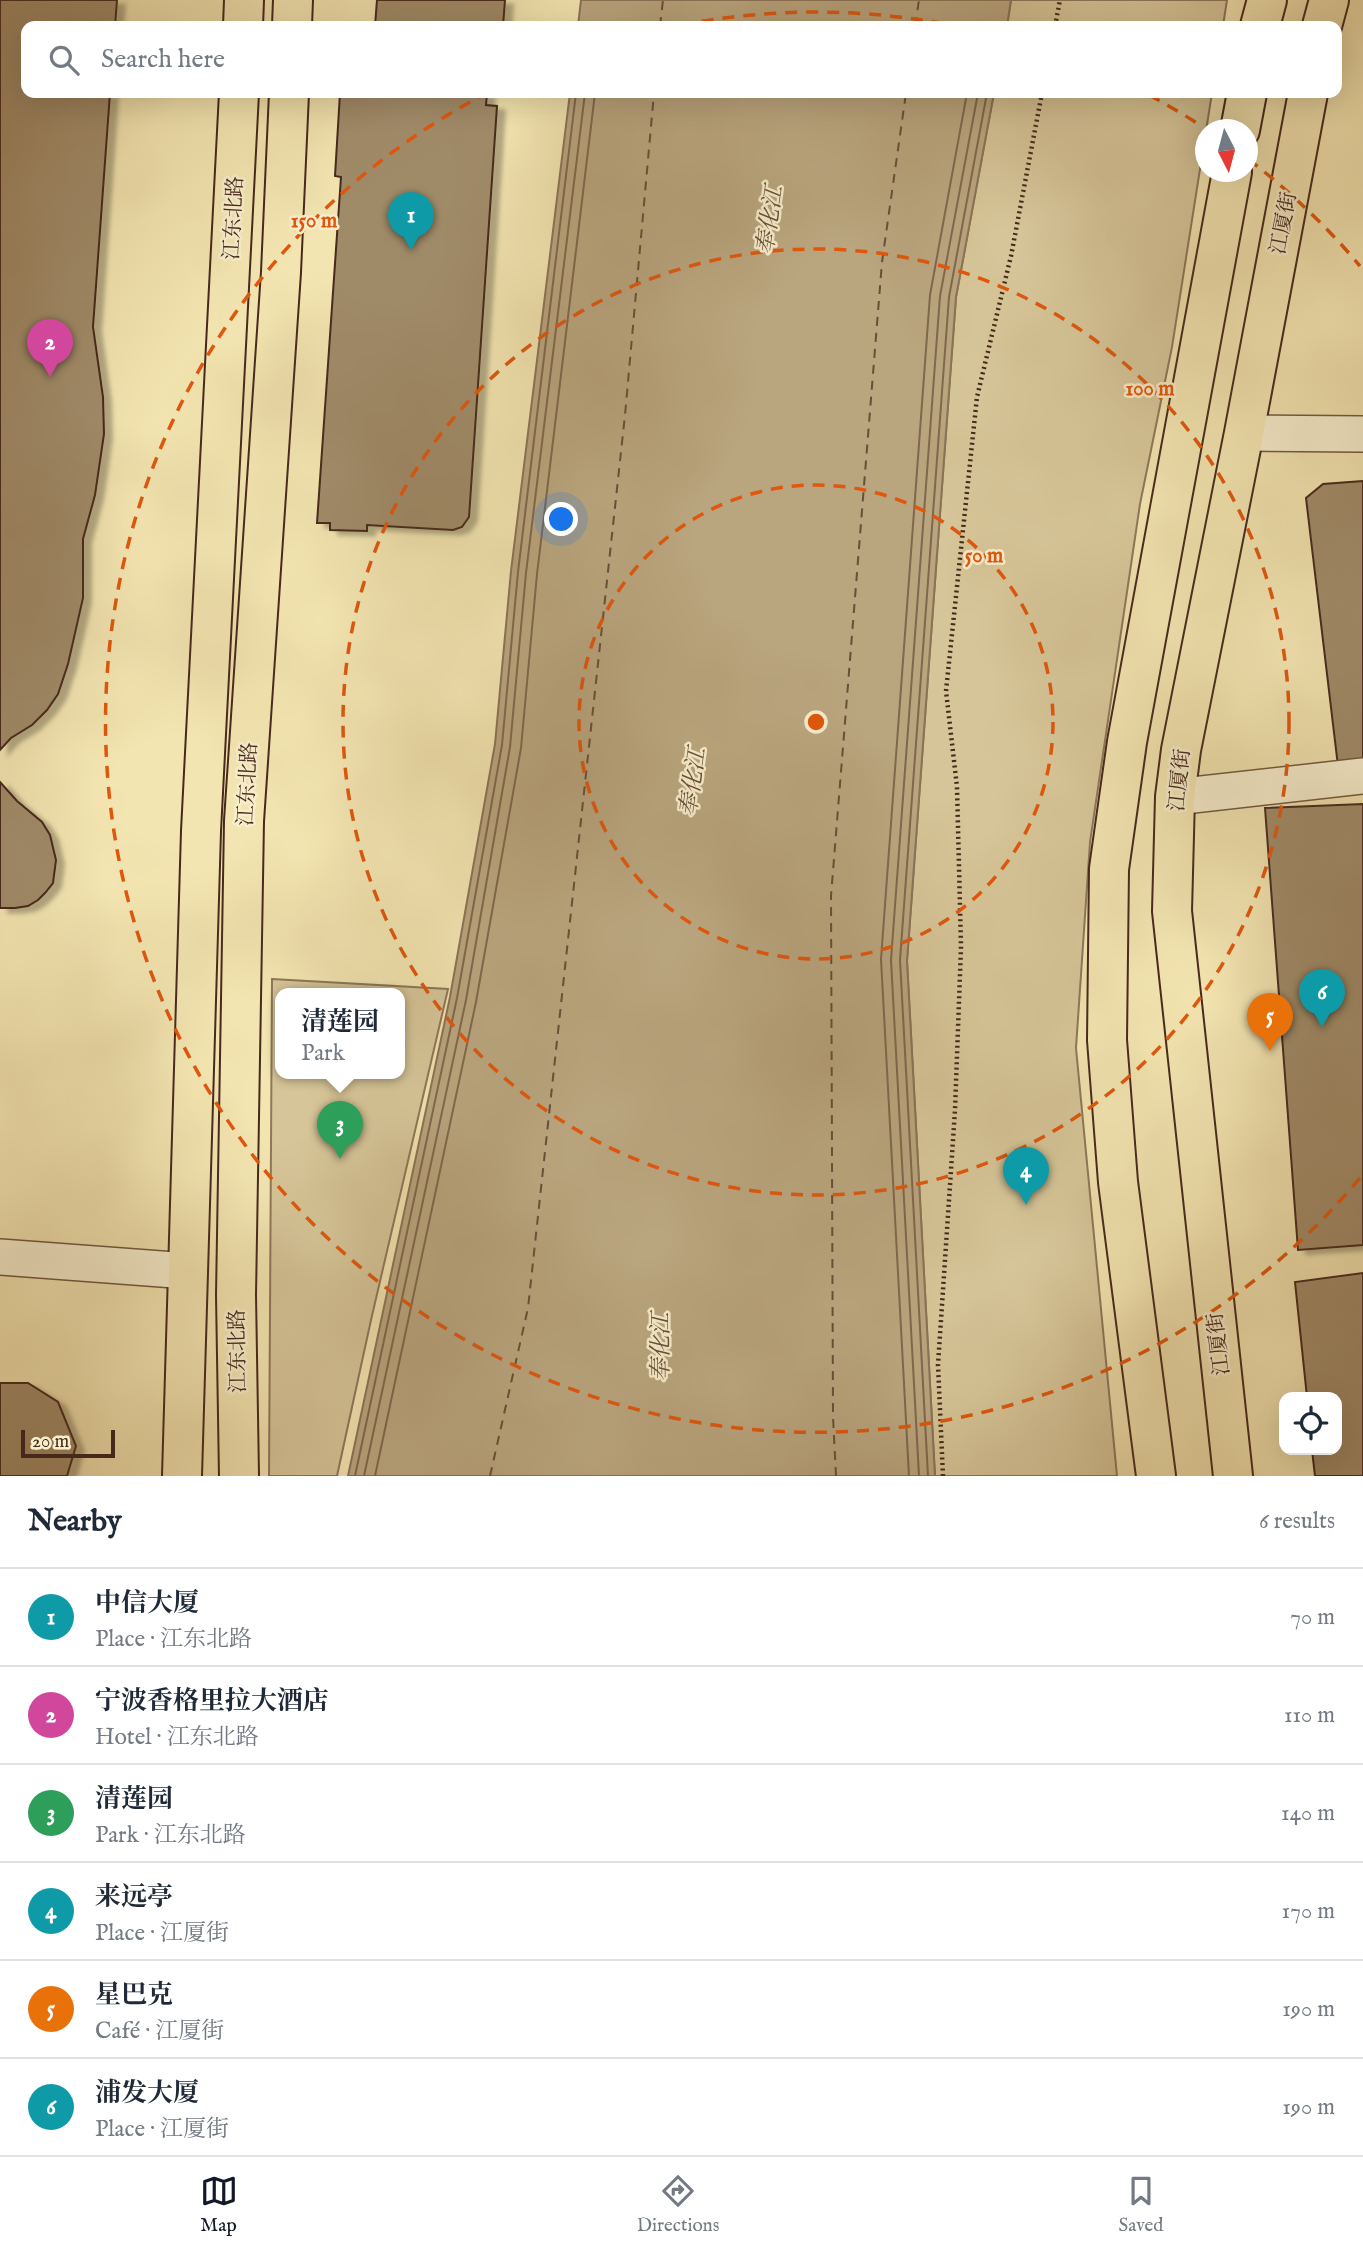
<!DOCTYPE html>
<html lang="en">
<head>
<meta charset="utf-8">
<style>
  body { margin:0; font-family:"IM FELL English","Noto Serif SC",serif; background:#f2f2f3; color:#1f2937 }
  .controls { position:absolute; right:21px; bottom:21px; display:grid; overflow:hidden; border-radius:14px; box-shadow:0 7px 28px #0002 }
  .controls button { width:63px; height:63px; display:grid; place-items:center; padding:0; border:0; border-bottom:2px solid #e0e1e3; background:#fff; color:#1f2937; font:35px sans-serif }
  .compass { position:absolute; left:1195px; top:119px; width:63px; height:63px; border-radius:50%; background:#fff; box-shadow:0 7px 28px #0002; rotate:174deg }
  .scale { position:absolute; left:21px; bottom:18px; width:94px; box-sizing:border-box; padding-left:7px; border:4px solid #47291c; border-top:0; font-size:19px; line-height:24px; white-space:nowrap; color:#47291c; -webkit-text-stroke:5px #f7eecc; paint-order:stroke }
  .you { position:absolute; left:562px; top:520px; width:24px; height:24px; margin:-18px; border:5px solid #fff; border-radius:50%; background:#1a73e8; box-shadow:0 0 0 10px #1a73e833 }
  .badge { display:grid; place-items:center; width:46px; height:46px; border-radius:50%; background:#111827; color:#fff; font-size:23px; font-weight:700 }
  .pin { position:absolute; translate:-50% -58px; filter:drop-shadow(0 2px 4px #0008) }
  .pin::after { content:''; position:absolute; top:37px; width:24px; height:21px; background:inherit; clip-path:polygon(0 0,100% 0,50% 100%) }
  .popup { position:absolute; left:275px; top:988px; width:130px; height:91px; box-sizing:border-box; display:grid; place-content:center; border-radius:14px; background:#fff; filter:drop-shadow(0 2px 5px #0005); font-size:23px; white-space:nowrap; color:#747a83 }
  .popup b { font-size:26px; color:#1f2937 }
  .popup::after { content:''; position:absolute; left:50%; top:100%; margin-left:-14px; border:14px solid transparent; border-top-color:#fff }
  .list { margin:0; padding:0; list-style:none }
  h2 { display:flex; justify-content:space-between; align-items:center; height:91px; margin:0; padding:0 28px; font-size:30px }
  h2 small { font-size:23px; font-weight:400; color:#747a83 }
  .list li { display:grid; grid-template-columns:46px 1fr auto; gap:21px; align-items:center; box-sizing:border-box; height:98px; padding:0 28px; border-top:2px solid #e0e1e3 }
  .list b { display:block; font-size:26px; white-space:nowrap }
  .list p { margin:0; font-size:23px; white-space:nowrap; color:#747a83 }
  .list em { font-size:23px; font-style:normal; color:#747a83 }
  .icon { flex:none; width:38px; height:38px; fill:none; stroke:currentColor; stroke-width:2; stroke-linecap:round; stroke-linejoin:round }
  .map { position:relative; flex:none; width:1363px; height:1476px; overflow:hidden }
  .search { position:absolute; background:#fff; box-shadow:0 7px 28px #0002; left:21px; right:21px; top:21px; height:77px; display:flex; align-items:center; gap:18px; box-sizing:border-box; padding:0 24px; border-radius:14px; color:#747a83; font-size:26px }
  .sheet { height:679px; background:#fff }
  nav { display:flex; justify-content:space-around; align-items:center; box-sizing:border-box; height:98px; border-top:2px solid #e0e1e3; background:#fff; font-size:19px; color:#747a83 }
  nav a { display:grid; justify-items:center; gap:4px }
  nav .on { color:#111827 }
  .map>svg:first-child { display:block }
</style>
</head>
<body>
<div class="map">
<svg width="1363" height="1476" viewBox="0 0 1363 1476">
  <defs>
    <filter id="shadow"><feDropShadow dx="8" dy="4.5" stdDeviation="2" flood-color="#0004"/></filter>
  </defs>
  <rect width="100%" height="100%" fill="#f3e5b1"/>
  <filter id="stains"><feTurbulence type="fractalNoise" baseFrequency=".00286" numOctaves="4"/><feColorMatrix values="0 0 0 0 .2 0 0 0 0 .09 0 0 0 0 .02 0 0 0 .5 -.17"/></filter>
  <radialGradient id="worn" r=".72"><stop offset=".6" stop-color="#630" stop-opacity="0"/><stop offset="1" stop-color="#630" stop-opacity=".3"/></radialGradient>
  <!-- green -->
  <g fill="#d6c598" stroke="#8e775a" stroke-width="2" fill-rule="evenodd">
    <polygon points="1011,0 1227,0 1223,26 1007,26"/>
    <polygon points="994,93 1212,93 1172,347 1140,504 1090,842 1076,1048 1117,1476 935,1476 907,961 956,297"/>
    <path d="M272,979l176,10 -77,331 -34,156h-68zM280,993h120v80h-120z"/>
  </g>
  <!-- water -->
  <g fill="#b9a57e" stroke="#8b7357" stroke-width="2">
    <polygon points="581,0 1011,0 1007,26 578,26"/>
    <polygon points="570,93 994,93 956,297 907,961 935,1476 348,1476 450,997 495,744 511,571"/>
  </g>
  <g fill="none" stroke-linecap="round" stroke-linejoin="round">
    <!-- shore -->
    <g stroke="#80674d" stroke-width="2">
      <polyline points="355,1476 457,998 502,745 518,572 576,93"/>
      <polyline points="364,1476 466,1000 510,747 526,573 585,93"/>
      <polyline points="375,1476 476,1002 521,748 537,574 595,93"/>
      <polyline points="909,1476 881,959 930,295 967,93"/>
      <polyline points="919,1476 891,960 940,296 978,93"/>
      <polyline points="928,1476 900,960 949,297 987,93"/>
    </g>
    <!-- ferry -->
    <g stroke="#694e39" stroke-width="2" stroke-dasharray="9 7" stroke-linecap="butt">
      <polyline points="660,26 663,0"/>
      <polyline points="915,26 919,0"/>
      <polyline points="490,1476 528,1308 625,415 654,93"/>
      <polyline points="836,1476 833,1417 831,896 882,262 906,93"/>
    </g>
  </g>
  <!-- building -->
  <g fill="#a08b69" stroke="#47291c" stroke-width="2" filter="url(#shadow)">
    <polygon points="0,0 117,0 115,26 26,26 26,93 110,93 93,327 103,397 104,434 95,495 83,539 83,598 68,664 58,694 47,710 32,725 11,738 0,750"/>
    <polygon points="377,0 505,0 503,26 375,26"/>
    <polygon points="340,93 487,93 486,105 497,106 469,517 462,527 453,530 367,525 367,531 330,530 330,523 317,523 341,177 335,176"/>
    <polygon points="1363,481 1363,764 1338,766 1306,498 1323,484"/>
    <polygon points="0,782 17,801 42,822 50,835 56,860 53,883 45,893 38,900 28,906 15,908 0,908"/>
    <polygon points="1363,804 1363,1245 1298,1250 1265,808"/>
    <polygon points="1363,1273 1363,1476 1315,1476 1312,1450 1337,1450 1337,1397 1307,1397 1295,1282"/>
    <polygon points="0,1383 28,1383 58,1402 76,1446 67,1476 0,1476"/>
  </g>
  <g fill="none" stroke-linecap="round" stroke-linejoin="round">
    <defs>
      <g id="minor">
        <polyline points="1244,433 1363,434"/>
        <polyline points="1175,797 1363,776"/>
        <polyline points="0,1257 188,1271"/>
      </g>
      <g id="major">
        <polyline points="243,26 244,0"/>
        <polyline points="292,26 293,0"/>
        <polyline points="1260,26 1267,0"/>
        <polyline points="1322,26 1329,0"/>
        <polyline points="1240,130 1247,93"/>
        <polyline points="182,1476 201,831 239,93"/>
        <polyline points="239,1476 236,1295 244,821 281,272 289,93"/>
        <polyline points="1156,1476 1118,1182 1107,1040 1109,869 1127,742 1232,172"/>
        <polyline points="1233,1476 1172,911 1175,797 1181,750 1244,433 1308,93"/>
      </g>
    </defs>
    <!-- minor casing -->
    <use href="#minor" stroke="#725841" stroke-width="38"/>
    <!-- major casing -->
    <use href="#major" stroke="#47291c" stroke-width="42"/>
    <!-- path -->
    <g stroke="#47291c" stroke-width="4.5" stroke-dasharray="2 3.5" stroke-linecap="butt">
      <polyline points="1055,26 1060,0"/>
      <polyline points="943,1476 938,1365 955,1110 961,947 957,787 946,691 977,397 1011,256 1042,93"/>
    </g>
    <!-- minor -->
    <use href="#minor" stroke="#f7eecc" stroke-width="35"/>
    <!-- major -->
    <use href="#major" stroke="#f3e5b1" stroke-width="38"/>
  </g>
  <!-- distance rings -->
  <g fill="none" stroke="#e0570d" stroke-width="3.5" stroke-dasharray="12 9">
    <circle cx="816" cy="722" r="237"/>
    <circle cx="816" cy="722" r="473"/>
    <path d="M1360 1178A710 710 0 1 1 483 95M681 25A710 710 0 0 1 951 25M1149 95A710 710 0 0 1 1203 127M1248 159A710 710 0 0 1 1360 266"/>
  </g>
  <g text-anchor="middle" stroke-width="5" stroke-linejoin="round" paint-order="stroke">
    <!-- street labels -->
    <g font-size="21" fill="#47291c" stroke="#f7eecc">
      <text transform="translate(233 218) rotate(-87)" y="7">江东北路</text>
      <text transform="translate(1283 223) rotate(-79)" y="7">江厦街</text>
      <text transform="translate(1179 780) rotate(-84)" y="7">江厦街</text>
      <text transform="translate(247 784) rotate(-87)" y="7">江东北路</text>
      <text transform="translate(1218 1344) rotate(-97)" y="7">江厦街</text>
      <text transform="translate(237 1351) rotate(-91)" y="7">江东北路</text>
    </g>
    <!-- water labels -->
    <g font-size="23" font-style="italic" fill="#694e39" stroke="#f7eecc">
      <text transform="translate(769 220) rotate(-82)" y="8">奉化江</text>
      <text transform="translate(692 782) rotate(-82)" y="8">奉化江</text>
      <text transform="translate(660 1347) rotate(-90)" y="8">奉化江</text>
    </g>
  </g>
  <circle cx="816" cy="722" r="10" fill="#e0570d" stroke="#f7eecc" stroke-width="3.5"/>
  <g font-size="21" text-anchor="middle" font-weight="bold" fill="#e0570d" stroke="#f7eecc" stroke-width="5" stroke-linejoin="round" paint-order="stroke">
    <text x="314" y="227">150 m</text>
    <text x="1150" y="395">100 m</text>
    <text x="984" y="562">50 m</text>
  </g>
  <rect width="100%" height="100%" filter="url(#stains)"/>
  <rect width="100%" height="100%" fill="url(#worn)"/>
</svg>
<div class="controls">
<button><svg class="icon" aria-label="locate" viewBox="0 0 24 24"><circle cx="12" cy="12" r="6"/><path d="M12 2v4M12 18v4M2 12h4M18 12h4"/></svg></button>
</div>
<svg class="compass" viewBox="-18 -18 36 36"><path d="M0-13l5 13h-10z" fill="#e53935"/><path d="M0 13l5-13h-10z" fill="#747a83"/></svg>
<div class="scale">20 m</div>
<div class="you"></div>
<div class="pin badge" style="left:411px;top:250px;background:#0f9aa8">1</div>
<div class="pin badge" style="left:50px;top:377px;background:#d1479c">2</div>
<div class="pin badge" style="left:340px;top:1159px;background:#2e9e5b">3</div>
<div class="popup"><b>清莲园</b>Park</div>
<div class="pin badge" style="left:1026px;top:1205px;background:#0f9aa8">4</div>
<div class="pin badge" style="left:1270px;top:1051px;background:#e8710a">5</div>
<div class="pin badge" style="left:1322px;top:1027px;background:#0f9aa8">6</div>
<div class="search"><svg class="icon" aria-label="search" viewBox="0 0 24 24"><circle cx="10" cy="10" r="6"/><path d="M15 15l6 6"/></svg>Search here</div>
</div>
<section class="sheet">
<h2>Nearby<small>6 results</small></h2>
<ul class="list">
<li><span class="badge" style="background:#0f9aa8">1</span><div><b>中信大厦</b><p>Place · 江东北路</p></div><em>70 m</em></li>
<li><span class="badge" style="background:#d1479c">2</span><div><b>宁波香格里拉大酒店</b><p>Hotel · 江东北路</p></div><em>110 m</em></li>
<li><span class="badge" style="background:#2e9e5b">3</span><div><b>清莲园</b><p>Park · 江东北路</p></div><em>140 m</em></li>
<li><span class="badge" style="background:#0f9aa8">4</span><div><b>来远亭</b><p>Place · 江厦街</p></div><em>170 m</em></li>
<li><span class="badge" style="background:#e8710a">5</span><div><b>星巴克</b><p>Café · 江厦街</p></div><em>190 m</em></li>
<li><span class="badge" style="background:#0f9aa8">6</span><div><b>浦发大厦</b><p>Place · 江厦街</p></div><em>190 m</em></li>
</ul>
</section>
<nav>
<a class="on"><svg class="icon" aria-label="map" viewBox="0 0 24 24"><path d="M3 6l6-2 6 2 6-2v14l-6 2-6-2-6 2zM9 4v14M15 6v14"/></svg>Map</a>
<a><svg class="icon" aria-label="directions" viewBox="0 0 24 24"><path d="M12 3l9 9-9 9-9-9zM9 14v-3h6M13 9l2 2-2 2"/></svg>Directions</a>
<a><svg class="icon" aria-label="saved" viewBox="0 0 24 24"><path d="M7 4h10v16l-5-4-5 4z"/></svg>Saved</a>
</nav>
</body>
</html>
